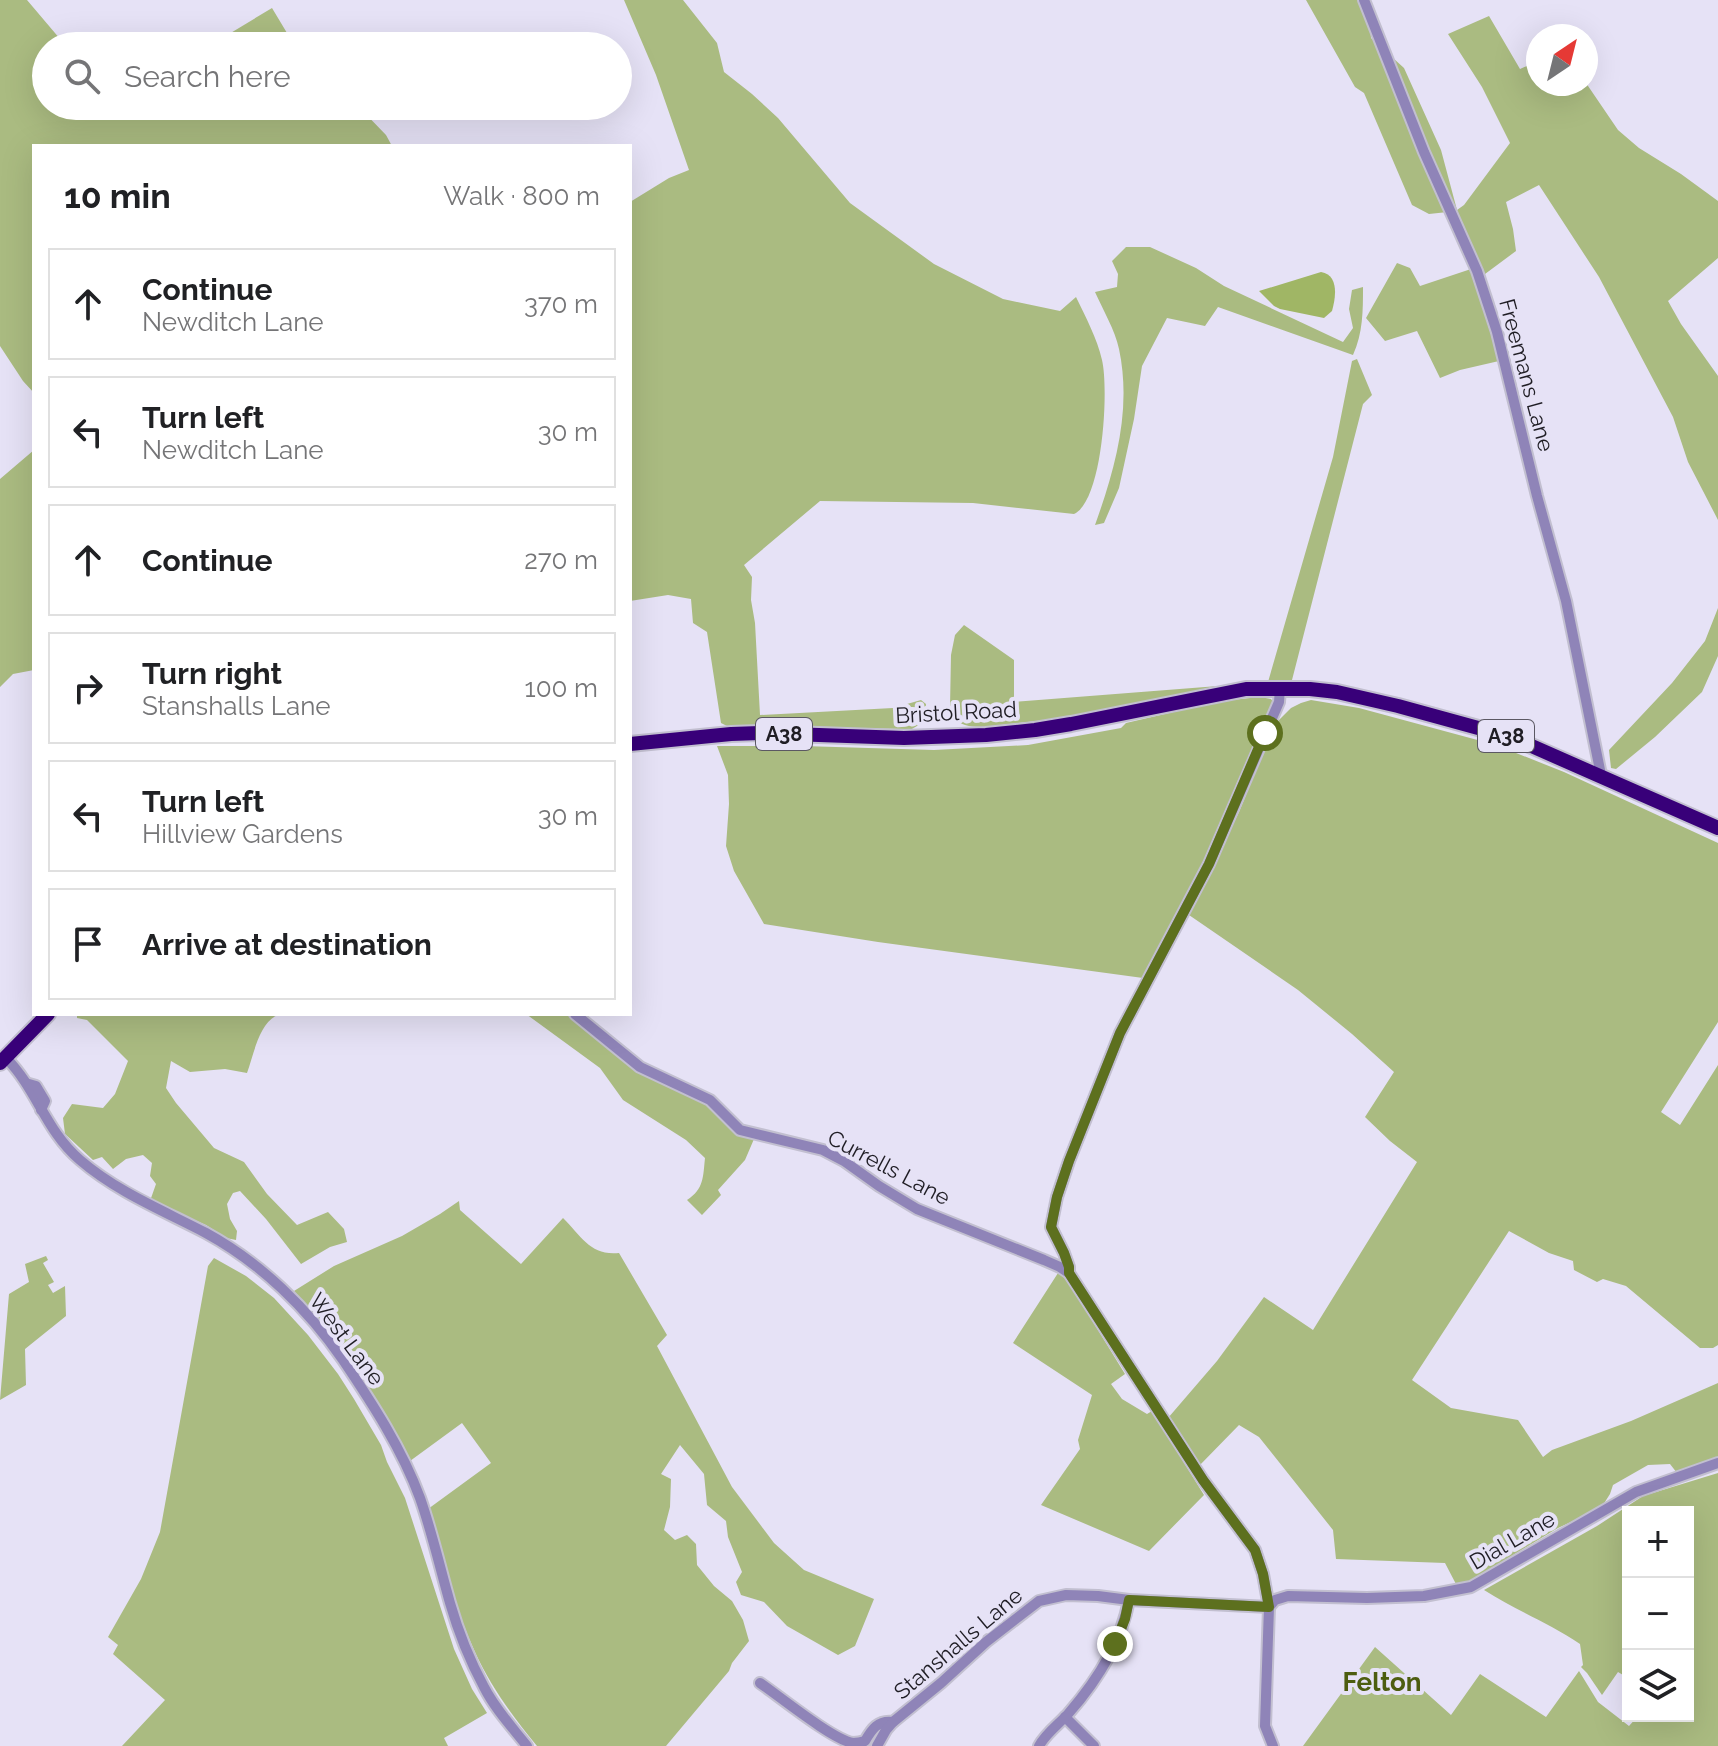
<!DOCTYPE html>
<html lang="en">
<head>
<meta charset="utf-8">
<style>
  body { margin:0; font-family:Raleway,sans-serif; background:#f6f6f6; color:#202124 }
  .controls { position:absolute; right:24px; bottom:24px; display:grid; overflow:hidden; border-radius:0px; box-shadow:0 8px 32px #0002 }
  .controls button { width:72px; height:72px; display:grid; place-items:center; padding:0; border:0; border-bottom:2px solid #e0e0e0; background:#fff; color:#202124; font:40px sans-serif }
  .compass { position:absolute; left:1526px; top:24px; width:72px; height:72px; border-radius:50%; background:#fff; box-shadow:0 8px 32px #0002; rotate:35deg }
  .stop { position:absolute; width:24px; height:24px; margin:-18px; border:6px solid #5d701e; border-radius:50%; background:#fff }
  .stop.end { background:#5d701e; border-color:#fff; box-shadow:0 2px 8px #0008 }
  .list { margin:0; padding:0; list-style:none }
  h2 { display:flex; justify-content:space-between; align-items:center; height:104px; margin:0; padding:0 32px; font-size:34px }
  h2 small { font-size:26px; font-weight:400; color:#757577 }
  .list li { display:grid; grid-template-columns:52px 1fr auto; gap:24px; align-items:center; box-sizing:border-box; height:112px; margin:0 16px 16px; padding:0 16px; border:2px solid #e0e0e0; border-radius:0px }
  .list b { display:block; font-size:30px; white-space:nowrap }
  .list p { margin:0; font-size:26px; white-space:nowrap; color:#757577 }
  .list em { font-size:26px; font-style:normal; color:#757577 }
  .icon { flex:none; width:44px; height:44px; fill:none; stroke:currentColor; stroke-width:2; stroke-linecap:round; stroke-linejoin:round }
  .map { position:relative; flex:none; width:1718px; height:1746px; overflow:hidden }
  .search { position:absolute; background:#fff; box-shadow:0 8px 32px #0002; left:32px; top:32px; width:600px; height:88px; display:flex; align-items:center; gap:20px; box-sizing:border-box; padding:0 28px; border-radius:44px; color:#757577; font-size:30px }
  .panel { position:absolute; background:#fff; box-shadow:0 8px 32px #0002; left:32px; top:144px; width:600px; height:872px; border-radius:0px }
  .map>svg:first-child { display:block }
</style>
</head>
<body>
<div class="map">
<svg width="1718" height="1746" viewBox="0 0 1718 1746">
  <rect width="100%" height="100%" fill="#e6e2f6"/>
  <!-- green -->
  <g fill="#aabb81">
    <polygon points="0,0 27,0 66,46 46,46 46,106 358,106 386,135 392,146 34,146 34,393 23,381 0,346"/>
    <path d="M624,0h59l34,43 7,29 28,22 26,24 72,85 84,61 69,35 57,12 16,-14c10,21 21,41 26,63 7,29 1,141 -28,154l-101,-11 -153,-2 -76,64 8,12 -1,23 4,23 5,92 133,-7 28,-8 5,4c-1,13 -2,19 -14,25l-183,-2 -8,-4 -14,-91 -14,-9 -2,-24 -23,-4 -38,6v-399l39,-24 20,-8 -33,-95z"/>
    <polygon points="1306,0 1369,0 1371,38 1404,68 1441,150 1457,210 1464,205 1510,143 1482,87 1448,34 1489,16 1520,69 1538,61 1538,84 1586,83 1618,130 1639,148 1681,174 1718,201 1718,258 1668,301 1681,324 1718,376 1718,520 1688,462 1673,417 1599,277 1539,185 1506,202 1513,229 1516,251 1485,274 1457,211 1429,214 1412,205 1364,93 1355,87"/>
    <polygon points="272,8 287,33 300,46 209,46"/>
    <path d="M1126,247h24l46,21 28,18 119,56 10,-14 -4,-19 3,-19 11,-3c0,24 0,46 -10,68l-135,-48 -13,19 -38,-8 -25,48 -8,53 -15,69 -15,35 -9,2c20,-56 37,-115 24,-176 -4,-19 -16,-39 -24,-57l22,-5 1,-13 -6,-13z"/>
    <polygon points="1397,263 1410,268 1420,286 1471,269 1499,361 1460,370 1440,378 1417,331 1385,341 1366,318"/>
    <polygon points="1357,359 1372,395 1363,404 1292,680 1268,682 1333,457 1352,361"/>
    <polygon points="34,450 34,670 13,674 0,687 0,479"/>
    <polygon points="1718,608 1718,656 1702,692 1655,737 1616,769 1611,768 1609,750 1672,683 1705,641"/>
    <path d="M964,625l50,35v42l204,-16c-69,14 -139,32 -209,38 -14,2 -30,5 -44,1 -9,-3 -13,-9 -15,-18l1,-52 4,-20z"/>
    <polygon points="1260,697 1271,699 1273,702 1221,829 1143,978 878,942 764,924 734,871 726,846 729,804 728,775 717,746 803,746 934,750 1028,745 1121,728 1126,723 1221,701"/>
    <polygon points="1311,700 1359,708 1496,745 1564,772 1718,843 1718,1022 1661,1112 1680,1125 1718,1065 1718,1345 1713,1348 1700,1348 1626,1286 1603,1279 1597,1282 1574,1270 1573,1261 1549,1253 1509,1231 1412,1380 1451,1408 1518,1420 1543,1457 1552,1450 1631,1421 1718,1383 1718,1459 1677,1473 1670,1464 1648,1465 1613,1485 1610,1494 1601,1508 1558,1528 1467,1583 1457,1586 1445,1563 1336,1559 1333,1530 1259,1437 1239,1425 1199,1466 1168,1418 1217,1361 1264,1297 1313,1330 1417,1162 1390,1141 1365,1117 1394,1072 1352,1034 1298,990 1189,915 1239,812 1275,724 1291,708 1301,703"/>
    <path d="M77,1014h203c-21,7 -26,40 -33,59l-22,-4 -35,3 -19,-11 -5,27 10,15 38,45 30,14 23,32 30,31 31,-13 16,17 3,13 -17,5 -29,17 -35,-45 -26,-28 -7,2 -6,11 3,15 7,12 -1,9 -10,-2 -20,-13 -56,-24 6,-17 -6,-8 2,-13 -9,-8 -17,4 -13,10 -11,-12 -9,3 -28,-26 -2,-16 9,-14 31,4 12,-14 13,-33 -41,-41 -10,-2z"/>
    <path d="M526,1014h42l58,45 81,44 34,31 13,5 -9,21 -27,30 3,5 -19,20 -15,-15c17,-11 16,-23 18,-42l-19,-18 -63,-40 -23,-32z"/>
    <path d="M459,1201l1,9 61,54 42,-46c19,19 28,38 56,35l48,82 -10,11 75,141 42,56 30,27 70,29 -19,47 -17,9 -51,-29 -23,-24 -23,-7 -5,-13 6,-10 -14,-35 -2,-16 -19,-16 -3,-31 -24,-29 -19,29 10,5 -1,28 -6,23 11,10 12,-5 9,9 1,21 17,21 18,15 11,19 6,21 -17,22 -3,8 -63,75h-129c-24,-29 -46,-59 -62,-94 -21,-46 -33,-95 -47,-143l63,-46 -29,-40 -52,38 -33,-59 -35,-56 -48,-55 40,-25 68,-30 38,-22z"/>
    <polygon points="46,1256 48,1260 43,1263 54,1282 48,1285 53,1293 65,1286 66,1316 25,1349 26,1385 0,1400 9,1294 29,1282 25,1264"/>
    <polygon points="214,1258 246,1276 274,1298 308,1335 338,1374 354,1399 381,1445 387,1462 405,1498 454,1649 472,1689 487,1713 444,1738 448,1746 122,1746 165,1700 113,1654 118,1645 108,1637 141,1579 160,1532 208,1266"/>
    <polygon points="1058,1273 1066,1278 1125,1374 1111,1384 1122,1399 1147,1414 1152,1411 1204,1495 1149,1551 1041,1505 1080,1449 1078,1440 1092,1395 1013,1343"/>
    <path d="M1718,1473v273h-415l72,-99 76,68 29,-41 66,43 33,-46 19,31 31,24 9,-10h50v-204h-60v166l-10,-6 -16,23 -15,-22 -6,-6 2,-2 -3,-21c-31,-21 -65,-34 -96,-54l113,-64 46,-30z"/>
  </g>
  <!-- water -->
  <path fill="#a0b665" d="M1321,272c18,3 15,25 11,39l-8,7 -44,-9 -6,-3 -15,-15z"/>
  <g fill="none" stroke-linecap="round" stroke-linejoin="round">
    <defs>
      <g id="minor">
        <polyline points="1364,0 1424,152 1477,271 1497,332 1537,496 1566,601 1601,775"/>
        <polyline points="575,1014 640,1067 710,1100 740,1130 823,1150 844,1161 879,1186 917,1209 1044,1260 1060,1267 1069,1273 1203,1480 1255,1550 1263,1574 1269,1607 1265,1726 1273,1746"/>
        <path d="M6,1058c31,31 39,72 74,102 37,32 84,51 126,73 55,30 102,76 137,127 29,43 59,89 77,138 12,34 20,70 30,105 8,28 20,58 34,84 11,22 28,40 43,59"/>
        <polyline points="29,1084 36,1086 45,1101 41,1110"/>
        <polyline points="1069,1273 1069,1267 1064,1253 1051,1227 1057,1197 1069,1161 1120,1033 1209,864 1279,702 1280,688"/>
        <polyline points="1269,1607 1275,1600 1288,1596 1367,1598 1424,1596 1471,1587 1636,1492 1718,1463"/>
        <path d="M760,1683c19,13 73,57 93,60 5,0 6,0 12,-2 7,-12 13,-21 28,-19"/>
        <polyline points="1065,1717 1094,1746"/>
        <polyline points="877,1746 886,1730 893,1722 941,1683 986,1642 1039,1601 1066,1595 1098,1596 1129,1600 1269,1607"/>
        <path d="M1039,1746c7,-13 19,-21 29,-32 29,-33 53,-70 61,-114"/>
      </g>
      <g id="highway">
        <polyline points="630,744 731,734 760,733 904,738 986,735 1035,730 1071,724 1246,689 1310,689 1337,692 1398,706 1511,737 1718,828"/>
        <polyline points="0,1063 48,1014"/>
      </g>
    </defs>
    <!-- minor casing -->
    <use href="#minor" stroke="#c2bfd0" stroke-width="14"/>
    <!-- highway casing -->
    <use href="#highway" stroke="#c2bfd0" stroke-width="18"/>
    <!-- minor -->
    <use href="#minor" stroke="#8f84b8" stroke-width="10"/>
    <!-- highway -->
    <use href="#highway" stroke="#380079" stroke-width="14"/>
  </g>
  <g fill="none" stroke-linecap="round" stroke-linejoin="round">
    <!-- route -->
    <polyline stroke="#5d701e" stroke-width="10" points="1115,1644 1125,1619 1129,1600 1269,1607 1263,1574 1255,1550 1203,1480 1069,1273 1069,1267 1064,1253 1051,1227 1057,1197 1069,1161 1120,1033 1209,864 1265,733"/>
  </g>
  <g text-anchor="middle" stroke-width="8" stroke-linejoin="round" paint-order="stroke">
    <!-- shield labels -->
    <g fill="#e6e2f6" stroke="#5b5863" stroke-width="2">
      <rect x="756" y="718" width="56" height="32" rx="6"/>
      <rect x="1478" y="720" width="56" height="32" rx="6"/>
    </g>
    <g font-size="20" font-weight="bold" fill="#1f1d24">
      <text x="784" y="741">A38</text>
      <text x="1506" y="743">A38</text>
    </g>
    <!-- street labels -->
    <g font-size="22" fill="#1f1d24" stroke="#e6e2f6">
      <text transform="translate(1527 375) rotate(75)" y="8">Freemans Lane</text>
      <text transform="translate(956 712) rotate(-3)" y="8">Bristol Road</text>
      <text transform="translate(889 1167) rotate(28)" y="8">Currells Lane</text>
      <text transform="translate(347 1339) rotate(53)" y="8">West Lane</text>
      <text transform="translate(1512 1540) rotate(-30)" y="8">Dial Lane</text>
      <text transform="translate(958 1643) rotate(-40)" y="8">Stanshalls Lane</text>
    </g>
    <!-- quarter labels -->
    <g font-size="26" font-weight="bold" fill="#4d5d10" stroke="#e6e2f6">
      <text x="1382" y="1691">Felton</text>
    </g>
  </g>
</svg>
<div class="controls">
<button>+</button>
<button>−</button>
<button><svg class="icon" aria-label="layers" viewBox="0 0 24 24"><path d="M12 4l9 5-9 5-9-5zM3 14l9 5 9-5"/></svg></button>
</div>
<svg class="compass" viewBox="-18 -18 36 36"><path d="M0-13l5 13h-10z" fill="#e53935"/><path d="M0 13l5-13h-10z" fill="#757577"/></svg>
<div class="stop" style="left:1265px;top:733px"></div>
<div class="stop end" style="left:1115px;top:1644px"></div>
<div class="search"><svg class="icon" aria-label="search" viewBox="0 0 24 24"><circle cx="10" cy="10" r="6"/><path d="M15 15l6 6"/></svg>Search here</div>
<section class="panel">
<h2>10 min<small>Walk · 800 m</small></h2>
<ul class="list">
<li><svg class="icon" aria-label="ahead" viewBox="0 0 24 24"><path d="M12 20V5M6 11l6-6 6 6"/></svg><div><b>Continue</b><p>Newditch Lane</p></div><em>370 m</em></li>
<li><svg class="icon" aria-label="left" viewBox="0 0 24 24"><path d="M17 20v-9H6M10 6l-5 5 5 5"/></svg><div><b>Turn left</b><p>Newditch Lane</p></div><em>30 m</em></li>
<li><svg class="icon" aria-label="ahead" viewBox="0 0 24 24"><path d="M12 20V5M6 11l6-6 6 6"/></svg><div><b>Continue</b></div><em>270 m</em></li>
<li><svg class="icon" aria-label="right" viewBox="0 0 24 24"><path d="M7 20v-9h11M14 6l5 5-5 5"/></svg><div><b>Turn right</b><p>Stanshalls Lane</p></div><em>100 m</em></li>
<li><svg class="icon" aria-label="left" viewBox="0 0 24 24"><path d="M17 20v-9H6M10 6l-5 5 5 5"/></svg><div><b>Turn left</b><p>Hillview Gardens</p></div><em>30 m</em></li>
<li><svg class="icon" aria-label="arrive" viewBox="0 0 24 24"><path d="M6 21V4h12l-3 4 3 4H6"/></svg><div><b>Arrive at destination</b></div></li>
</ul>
</section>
</div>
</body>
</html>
